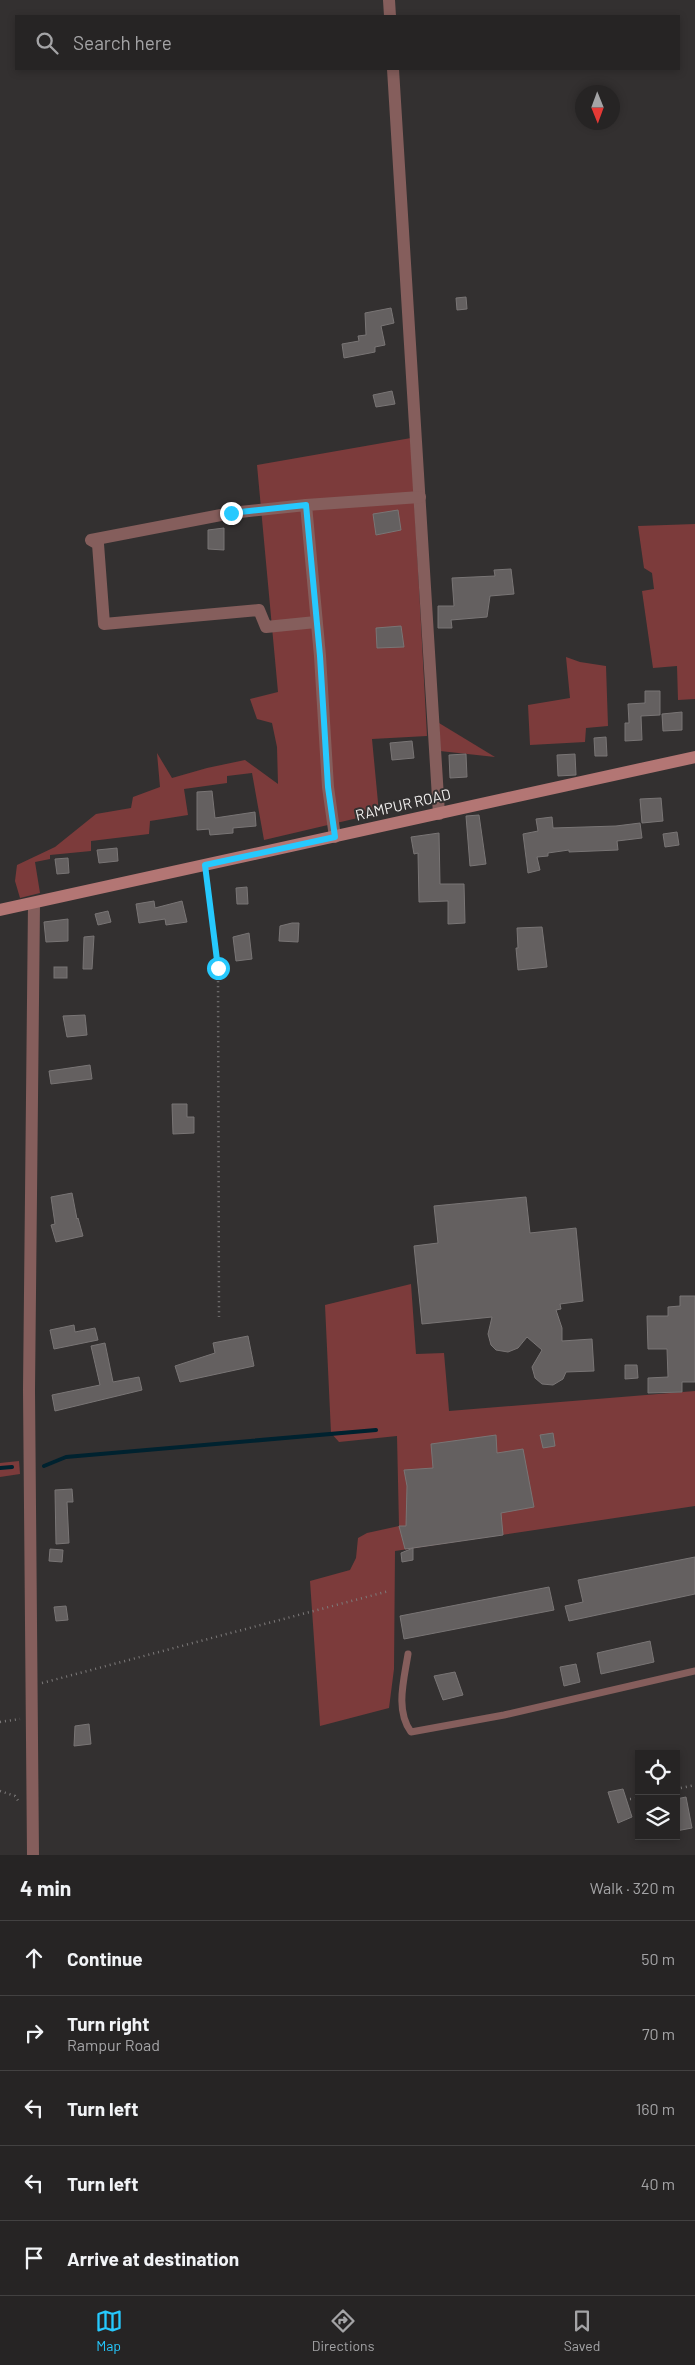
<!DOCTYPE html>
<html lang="en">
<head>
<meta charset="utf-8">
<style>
  body { margin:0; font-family:Barlow,sans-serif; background:#2e2c2c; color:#f1f3f6 }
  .controls { position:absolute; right:15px; bottom:15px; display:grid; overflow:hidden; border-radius:0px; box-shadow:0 2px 8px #0003 }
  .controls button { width:45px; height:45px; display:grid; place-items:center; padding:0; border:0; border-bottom:1px solid #424141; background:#262424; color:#f1f3f6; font:25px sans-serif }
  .compass { position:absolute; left:575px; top:85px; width:45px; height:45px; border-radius:50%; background:#262424; box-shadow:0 2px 8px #0003; rotate:179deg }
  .stop { position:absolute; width:15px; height:15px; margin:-11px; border:4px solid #26c9fe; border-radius:50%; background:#fff }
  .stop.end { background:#26c9fe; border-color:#fff; box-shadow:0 1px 5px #0008 }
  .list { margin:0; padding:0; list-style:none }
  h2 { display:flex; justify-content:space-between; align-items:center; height:65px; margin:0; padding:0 20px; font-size:21px }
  h2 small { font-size:16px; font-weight:400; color:#a4a4a6 }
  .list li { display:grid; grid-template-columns:32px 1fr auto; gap:15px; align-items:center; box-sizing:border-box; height:75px; padding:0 20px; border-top:1px solid #424141 }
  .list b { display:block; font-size:19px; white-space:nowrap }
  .list p { margin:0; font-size:16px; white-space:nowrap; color:#a4a4a6 }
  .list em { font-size:16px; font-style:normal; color:#a4a4a6 }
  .icon { flex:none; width:28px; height:28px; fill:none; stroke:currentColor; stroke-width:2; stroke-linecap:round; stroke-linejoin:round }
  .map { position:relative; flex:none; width:695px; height:1855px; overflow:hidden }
  .search { position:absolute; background:#262424; box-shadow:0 2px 8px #0003; left:15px; right:15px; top:15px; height:55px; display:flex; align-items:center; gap:12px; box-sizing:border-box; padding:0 18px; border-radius:0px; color:#a4a4a6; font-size:19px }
  .sheet { height:440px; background:#262424 }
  nav { display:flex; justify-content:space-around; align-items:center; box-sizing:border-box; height:70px; border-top:1px solid #424141; background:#262424; font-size:14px; color:#a4a4a6 }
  nav a { display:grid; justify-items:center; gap:2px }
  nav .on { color:#26c9fe }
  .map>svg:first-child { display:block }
</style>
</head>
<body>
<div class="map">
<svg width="695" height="1855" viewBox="0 0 695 1855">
  <rect width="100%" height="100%" fill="#333030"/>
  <!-- green -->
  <g fill="#7c3b3b">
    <polygon points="411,438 427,736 372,739 379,813 264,840 252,773 227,776 227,783 184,789 188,815 150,821 149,834 91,841 91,851 50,855 50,859 35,862 40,893 20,898 15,881 17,865 55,847 96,814 131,808 133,797 160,787 157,753 172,778 207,768 245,760 278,784 277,747 272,723 257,719 250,699 278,692 257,465"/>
    <polygon points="695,524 695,699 678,700 677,666 653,668 642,591 654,589 652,573 644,568 638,526"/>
    <polygon points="566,657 580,662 606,666 608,726 586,728 585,742 530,745 528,705 570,698"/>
    <polygon points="439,723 495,757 440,751"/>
    <polygon points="411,1284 416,1354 444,1353 449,1411 695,1391 695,1506 395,1551 394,1669 389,1708 320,1726 310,1581 350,1570 356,1558 358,1538 367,1533 399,1526 397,1436 339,1442 331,1433 325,1305"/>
    <polygon points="19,1461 20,1474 0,1477 0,1463"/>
  </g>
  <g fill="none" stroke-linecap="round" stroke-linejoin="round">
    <!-- stream -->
    <g stroke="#00222f" stroke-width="4">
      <polyline points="44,1466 66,1457 376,1430"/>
      <polyline points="0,1468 12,1467"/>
    </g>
  </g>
  <!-- building -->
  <g fill="#646060" stroke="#797575">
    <polygon points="466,297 467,309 457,310 456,298"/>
    <polygon points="391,308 394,323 381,326 385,345 375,347 375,352 344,358 342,344 359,341 358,336 366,335 365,313"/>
    <polygon points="392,391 395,404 376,407 373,395"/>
    <polygon points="398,510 401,530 376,535 373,514"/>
    <polygon points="224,528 224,550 208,549 208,530"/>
    <polygon points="511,569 514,594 490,596 487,617 451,620 452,628 438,628 438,606 454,606 452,578 495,576 494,570"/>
    <polygon points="401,626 404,647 377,648 376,628"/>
    <polygon points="645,691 660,691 660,715 641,716 642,740 625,741 625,723 629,723 628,704 645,703"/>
    <polygon points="682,712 682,730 663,731 662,714"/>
    <polygon points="606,737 607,756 595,756 594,738"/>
    <polygon points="412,741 414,758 392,760 390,743"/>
    <polygon points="466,754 467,777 450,778 449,755"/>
    <polygon points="575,754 576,775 558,776 557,755"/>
    <polygon points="212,791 215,818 255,812 256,826 233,828 233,833 210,835 209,829 197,830 197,792"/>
    <polygon points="661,798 663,821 642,823 640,799"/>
    <polygon points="479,815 486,864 470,866 466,816"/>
    <polygon points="552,817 553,828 616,826 640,823 642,838 617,841 618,850 569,852 569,850 548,853 548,856 537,857 540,870 528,873 523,834 538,831 536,819"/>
    <polygon points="677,832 679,845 665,847 663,834"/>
    <polygon points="439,833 440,884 464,884 465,923 448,924 448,901 419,902 418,853 414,854 411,837"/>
    <polygon points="117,848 118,861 99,863 97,850"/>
    <polygon points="68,858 69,873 57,874 55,859"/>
    <polygon points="247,887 248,904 237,904 236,888"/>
    <polygon points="154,901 155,908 182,901 187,922 166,925 165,919 139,923 136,904"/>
    <polygon points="108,911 111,922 98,925 95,914"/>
    <polygon points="68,919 68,941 46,942 44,922"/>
    <polygon points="292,923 299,923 298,942 279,941 280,926"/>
    <polygon points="542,927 547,967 518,970 516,948 518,948 517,928"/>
    <polygon points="249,933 252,959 236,961 233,937"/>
    <polygon points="94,936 92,969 83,969 84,937"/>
    <rect x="54" y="967" width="13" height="11"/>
    <polygon points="85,1015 87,1035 67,1037 63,1016"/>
    <polygon points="90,1065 92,1079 51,1084 49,1071"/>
    <polygon points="172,1104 187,1104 187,1117 194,1117 194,1133 173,1134"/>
    <polygon points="72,1193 77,1219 78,1218 83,1236 56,1242 51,1225 55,1224 51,1197"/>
    <polygon points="526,1197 530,1233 576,1228 583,1301 560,1304 561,1309 556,1310 562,1328 562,1341 592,1339 594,1371 566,1372 563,1379 553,1385 542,1384 535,1378 532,1367 542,1350 527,1337 518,1348 508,1352 496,1350 491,1345 488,1334 492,1317 422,1324 414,1246 438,1243 434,1206"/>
    <polygon points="680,1296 695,1296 695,1382 682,1382 682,1392 648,1393 648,1378 668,1377 667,1349 648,1349 647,1316 668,1316 668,1307 680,1306"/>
    <polygon points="74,1325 75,1332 95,1328 98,1340 54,1349 50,1330"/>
    <polygon points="248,1336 254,1366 180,1382 175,1366 215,1353 213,1343"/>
    <polygon points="105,1343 113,1382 139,1377 142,1390 55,1411 52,1395 100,1385 91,1346"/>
    <polygon points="625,1365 637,1365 638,1378 625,1379"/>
    <polygon points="553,1433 555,1446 543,1448 540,1435"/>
    <polygon points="496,1435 497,1453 523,1449 534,1507 501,1513 503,1535 413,1548 413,1560 402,1562 401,1553 413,1548 405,1549 399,1526 406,1526 407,1486 404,1470 433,1468 431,1444"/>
    <polygon points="72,1489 73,1502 67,1502 69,1543 56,1544 55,1490"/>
    <polygon points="50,1549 63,1550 62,1562 49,1561"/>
    <polygon points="695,1557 695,1594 569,1621 565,1606 583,1602 578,1580"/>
    <polygon points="549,1587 554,1610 404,1639 400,1616"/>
    <polygon points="66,1606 68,1620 56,1621 54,1607"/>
    <polygon points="650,1641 654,1662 601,1674 597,1653"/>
    <polygon points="576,1664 580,1682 564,1686 560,1667"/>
    <polygon points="455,1672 463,1695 443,1700 434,1676"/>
    <polygon points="89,1724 91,1744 74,1746 75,1726"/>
    <polygon points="623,1789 632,1817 618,1823 608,1792"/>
    <polygon points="686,1797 692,1828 676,1831 676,1799"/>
  </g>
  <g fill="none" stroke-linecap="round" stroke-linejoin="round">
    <!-- path -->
    <g stroke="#7e7b7b" stroke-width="2.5" stroke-dasharray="1 4" stroke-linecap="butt">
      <polyline points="206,877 218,968 219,1317"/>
      <polyline points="42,1683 389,1591"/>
      <polyline points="0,1722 20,1719"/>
      <polyline points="676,1789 695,1785"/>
      <polyline points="0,1791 15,1796 19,1802"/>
      <polyline points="630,1799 639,1798"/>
    </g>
    <!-- service -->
    <path stroke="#855e5c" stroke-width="7" d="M408,1654c-4,26 -13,56 3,78l93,-17 191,-44"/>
    <!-- minor -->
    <g stroke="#855e5c" stroke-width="12">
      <polyline points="389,0 390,16"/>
      <polyline points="393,69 439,814"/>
      <polyline points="306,505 231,513 91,540 98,544 104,624 259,610 266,627 316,622"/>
      <polyline points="335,837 328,787 320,656 306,505 420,497"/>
      <polyline points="33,1855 29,1390 34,903"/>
    </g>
    <!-- secondary -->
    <polyline stroke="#b37674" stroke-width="12" points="0,910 695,757"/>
  </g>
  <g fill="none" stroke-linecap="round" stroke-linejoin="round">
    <!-- route -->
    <polyline stroke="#26c9fe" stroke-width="6" points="218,968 205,865 335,837 328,787 320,656 306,505 231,513"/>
  </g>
  <g text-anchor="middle" stroke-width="4" stroke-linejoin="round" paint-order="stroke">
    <!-- street labels -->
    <g font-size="15" fill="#f2f0ef" stroke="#333030">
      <text transform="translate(403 805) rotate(-13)" y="5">RAMPUR ROAD</text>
    </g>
  </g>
</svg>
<div class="controls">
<button><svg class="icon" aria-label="locate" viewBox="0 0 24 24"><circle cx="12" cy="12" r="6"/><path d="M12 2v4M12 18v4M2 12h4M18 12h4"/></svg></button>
<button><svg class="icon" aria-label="layers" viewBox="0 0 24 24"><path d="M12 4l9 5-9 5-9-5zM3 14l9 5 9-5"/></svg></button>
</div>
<svg class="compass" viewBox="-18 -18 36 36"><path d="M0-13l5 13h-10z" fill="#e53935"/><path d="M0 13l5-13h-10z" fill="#a4a4a6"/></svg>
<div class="stop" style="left:218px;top:968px"></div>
<div class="stop end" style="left:231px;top:513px"></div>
<div class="search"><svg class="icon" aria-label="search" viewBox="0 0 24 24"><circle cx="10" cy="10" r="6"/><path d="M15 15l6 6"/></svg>Search here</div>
</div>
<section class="sheet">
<h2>4 min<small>Walk · 320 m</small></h2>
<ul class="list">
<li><svg class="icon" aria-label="ahead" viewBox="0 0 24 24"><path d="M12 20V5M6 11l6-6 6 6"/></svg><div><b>Continue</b></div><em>50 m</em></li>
<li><svg class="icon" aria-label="right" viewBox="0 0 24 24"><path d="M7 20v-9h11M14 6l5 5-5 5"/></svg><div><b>Turn right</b><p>Rampur Road</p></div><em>70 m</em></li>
<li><svg class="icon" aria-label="left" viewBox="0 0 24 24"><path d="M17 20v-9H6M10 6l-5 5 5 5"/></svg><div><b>Turn left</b></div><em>160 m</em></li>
<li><svg class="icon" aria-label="left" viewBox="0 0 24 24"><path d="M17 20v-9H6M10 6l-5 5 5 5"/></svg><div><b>Turn left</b></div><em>40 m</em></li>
<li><svg class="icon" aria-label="arrive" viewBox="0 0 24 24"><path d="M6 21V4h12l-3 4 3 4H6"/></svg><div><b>Arrive at destination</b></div></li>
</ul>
</section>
<nav>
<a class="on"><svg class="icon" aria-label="map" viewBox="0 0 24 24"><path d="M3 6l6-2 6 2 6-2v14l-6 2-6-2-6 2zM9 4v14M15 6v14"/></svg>Map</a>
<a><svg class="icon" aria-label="directions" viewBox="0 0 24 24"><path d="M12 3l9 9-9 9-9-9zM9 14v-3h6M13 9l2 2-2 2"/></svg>Directions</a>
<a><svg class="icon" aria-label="saved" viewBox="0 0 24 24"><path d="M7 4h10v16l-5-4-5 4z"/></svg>Saved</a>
</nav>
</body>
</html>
